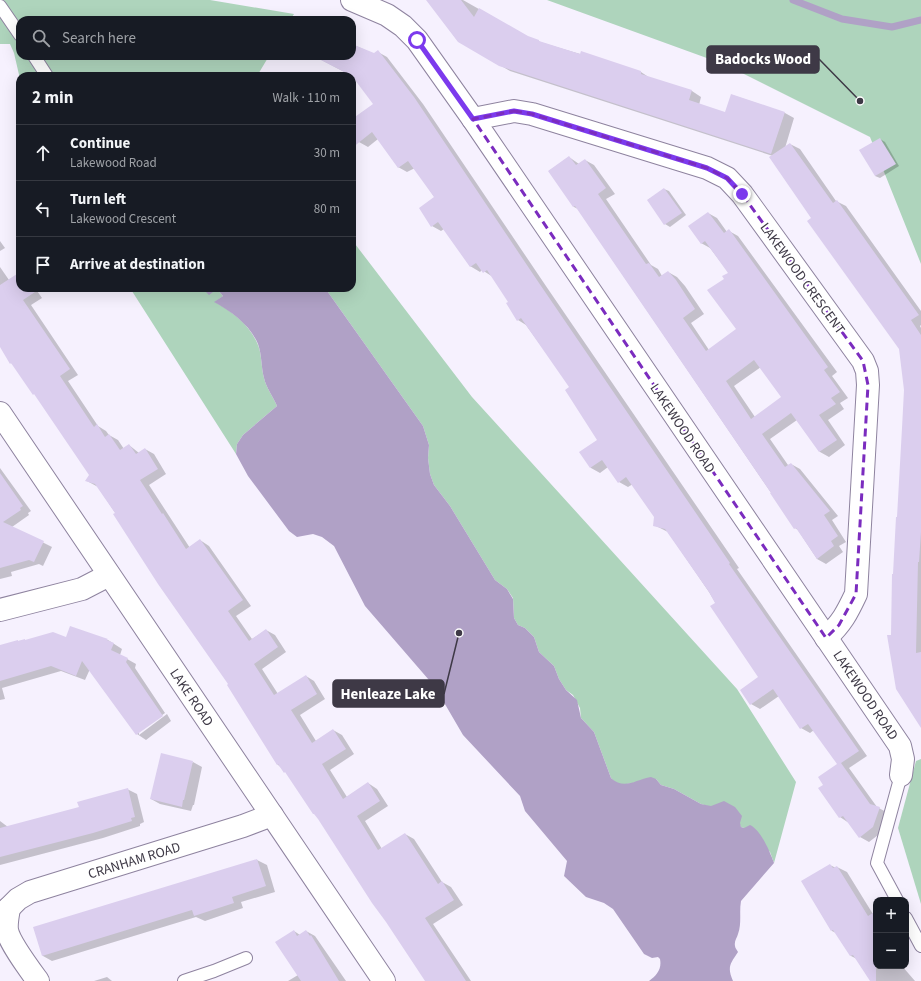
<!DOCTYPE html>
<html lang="en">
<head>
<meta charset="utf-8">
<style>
  body { margin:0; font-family:"Source Sans 3",sans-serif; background:#20242c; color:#f1f3f6 }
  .controls { position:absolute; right:12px; bottom:12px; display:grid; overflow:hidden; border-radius:8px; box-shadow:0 4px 16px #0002 }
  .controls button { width:36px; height:36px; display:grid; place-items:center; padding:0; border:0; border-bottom:1px solid #363941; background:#171b24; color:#f1f3f6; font:20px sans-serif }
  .stop { position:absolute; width:12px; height:12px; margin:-9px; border:3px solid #7c3aed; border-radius:50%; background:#fff }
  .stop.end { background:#7c3aed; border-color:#fff; box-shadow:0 1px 4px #0008 }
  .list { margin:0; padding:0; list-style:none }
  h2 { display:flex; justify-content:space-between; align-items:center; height:52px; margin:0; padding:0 16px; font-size:17px }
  h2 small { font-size:13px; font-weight:400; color:#9ea1a6 }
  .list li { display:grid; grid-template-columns:26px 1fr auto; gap:12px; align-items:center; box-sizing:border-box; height:56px; padding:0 16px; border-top:1px solid #363941 }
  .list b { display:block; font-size:15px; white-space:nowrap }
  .list p { margin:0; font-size:13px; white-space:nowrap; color:#9ea1a6 }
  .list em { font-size:13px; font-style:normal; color:#9ea1a6 }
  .icon { flex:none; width:22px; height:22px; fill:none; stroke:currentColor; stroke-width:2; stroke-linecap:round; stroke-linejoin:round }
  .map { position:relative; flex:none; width:921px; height:981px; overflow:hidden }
  .search { position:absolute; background:#171b24; box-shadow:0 4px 16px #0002; left:16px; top:16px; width:340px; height:44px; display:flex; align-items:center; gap:10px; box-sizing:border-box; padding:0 14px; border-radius:12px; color:#9ea1a6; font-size:15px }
  .panel { position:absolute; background:#171b24; box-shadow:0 4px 16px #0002; left:16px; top:72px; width:340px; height:220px; border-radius:12px }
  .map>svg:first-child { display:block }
</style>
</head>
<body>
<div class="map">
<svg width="921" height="981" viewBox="0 0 921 981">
  <rect width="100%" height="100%" fill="#f6f1fe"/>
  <!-- green -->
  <g fill="#aed4bc">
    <polygon points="0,0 210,0 294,14 290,20 20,20 20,56 269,56 257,76 20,76 20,79 14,53 10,44 0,44"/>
    <polygon points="547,0 921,0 921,264 870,137 726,65"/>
    <polygon points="352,240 472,397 737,689 796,782 774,863 770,852 744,828 741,827 739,823 711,807 701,804 674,789 661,785 656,779 621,785 616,783 611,778 594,732 581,718 580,708 573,695 566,690 559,679 554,666 539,652 534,637 525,628 518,625 514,618 513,598 507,589 495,580 450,506 434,485 430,474 428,458 429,445 423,426 325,288 352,288"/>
    <path d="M130,288h77l-3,2 13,-1 6,7 -8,6c18,10 35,23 43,43 4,10 3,22 6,33 2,9 9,19 13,28l-34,29 -6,9 -1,10z"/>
    <polygon points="921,759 921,904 898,828 916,761"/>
  </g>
  <!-- water -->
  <path fill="#b0a1c6" d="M207,288h118l98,138 6,19 -1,13 2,16 4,11 16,21 45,74 12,9 6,10 1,19 4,7 7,3 9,9 5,15 15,14 5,13 7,11 11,10 4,18 13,14 17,46c13,12 24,2 40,-1l5,2 5,6 13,4 27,15 10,2 13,-5 11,6 7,9 -2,7 1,4 3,1 6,-3c11,5 20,27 24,38l-33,38c-2,11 1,22 -3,33 -1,4 -4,7 -3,12 0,2 2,4 3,6 -8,12 -11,15 -5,29h-84c8,-6 13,-12 11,-22l-2,-2 -6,1 -8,-4 -31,-45 -9,-6 -18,-6 -22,-21 3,-15 -42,-50 -5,-15 -57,-61 -28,-48 -70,-81 -31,-60 -12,-9 -9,-3 -16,3 -8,-6 -41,-55 -12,-22 1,-10 6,-9 34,-29c-4,-9 -11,-19 -13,-28 -3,-11 -2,-23 -6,-34 -8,-19 -26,-32 -44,-42l9,-6 -6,-7 -8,6 -5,-5z"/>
  <!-- shadow -->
  <g fill="#0003" fill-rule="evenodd">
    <polygon points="427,0 463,0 528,37 543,43 641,72 650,78 692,91 701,97 699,105 726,114 732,95 785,113 794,118 785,148 790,144 800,149 836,201 846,206 921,311 921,325 920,326 921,328 921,726 892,635 905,390 900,348 773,156 510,71 458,41"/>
    <polygon points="352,43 354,44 354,45 374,54 378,52 387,57 423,104 548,289 739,568 737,569 867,756 849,768 877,807 888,813 882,832 869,842 860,837 849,823 840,817 824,785 838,764 814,730 810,733 801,728 779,696 760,709 751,704 760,677 709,592 668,532 654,525 655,516 633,484 628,487 619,482 608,467 600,473 591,468 581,452 598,440 571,387 526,325 518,320 510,302 493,277 482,270 480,272 470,266 444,229 441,231 432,226 435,198 415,168 407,172 398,167 378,139 368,147 359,142 352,133 352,121 374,104 354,77 314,56 352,56"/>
    <polygon points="880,139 885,142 899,166 880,178 875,176"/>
    <path d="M569,157l10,7 6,-4 9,5 21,29 -9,5 45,66 7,4 4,7 6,-4 9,5 8,9 19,28 -13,9 18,27 29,-21 -13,-50 4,-6 -19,-25 -9,-5 7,-30 9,5 10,14 2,-1 9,5 99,136 -5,4 16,22 -8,5 4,6 -16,11 17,25 -16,12 -9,-5 -23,-32 -27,19 18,26 3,-1 9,5 38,47 -6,4 14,22 -7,4 4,6 -17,12 -9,-5 -19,-29 -3,-2 -217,-319 -4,-2 -25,-36zM761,367l22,30 -28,20 -21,-31z"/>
    <polygon points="664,189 669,191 686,215 670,227 665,224 648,200"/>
    <polygon points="0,241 5,248 0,251"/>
    <polygon points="0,267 9,280 20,274 20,288 35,288 42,298 31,305 78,375 68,381 98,426 106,431 109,435 118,440 124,449 129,445 139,453 145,449 154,454 166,474 149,485 190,548 200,540 209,546 251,606 236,616 252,639 266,630 275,635 286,652 262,669 278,694 306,676 314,681 325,699 300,715 316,741 333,730 342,735 354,754 330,770 347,797 368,783 377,789 388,806 365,821 382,849 405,834 414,839 442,882 451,887 463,905 433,924 471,981 427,981 319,818 287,773 277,764 230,685 98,487 87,481 90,475 36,395 13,364 11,363 0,345"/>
    <polygon points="0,468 31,511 28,513 29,515 12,527 52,547 43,566 39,564 11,572 12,576 0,579"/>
    <polygon points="66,638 108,640 122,649 120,655 136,664 135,668 165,713 139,732 139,735 167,714 171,721 146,740 137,734 90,669 85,680 61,671 2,688 5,699 0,700 0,646 18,641"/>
    <polygon points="193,762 202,767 194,805 193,805 191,811 160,804 151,799"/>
    <polygon points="127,789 137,794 144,822 140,824 140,826 103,838 0,865 0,821 8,827 80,808"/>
    <polygon points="257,860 267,865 275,892 241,902 243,908 205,921 196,917 52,961 43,956 34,928"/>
    <polygon points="830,865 836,868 837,867 847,872 876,919 876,966 902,966 915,981 871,981 857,959 851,956 836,933 832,931"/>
    <polygon points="294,931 300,935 306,931 315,936 346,981 288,981 298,975"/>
    <polygon points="107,977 112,981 94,981"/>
  </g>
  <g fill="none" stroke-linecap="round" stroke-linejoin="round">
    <!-- stream -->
    <polyline stroke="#b0a1c6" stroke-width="7" points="793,0 842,19 892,27 921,20"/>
  </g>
  <!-- building -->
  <g fill="#dbceee" fill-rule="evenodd">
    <polygon points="426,0 461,0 474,17 479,8 528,36 539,40 539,41 580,54 581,51 641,71 641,74 692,90 689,100 725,112 731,94 785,112 771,154 499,66 458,42"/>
    <polygon points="352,44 374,53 378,50 414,97 539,283 730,563 729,564 859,751 841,763 870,804 880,807 873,827 859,838 843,816 839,818 818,788 823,785 818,777 837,764 808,724 800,729 773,689 750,705 740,690 758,677 710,606 715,603 709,592 665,529 653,526 654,517 626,477 618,483 602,460 590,468 579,452 597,440 565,390 569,387 521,318 517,321 506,303 508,302 487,270 483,273 476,263 470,267 438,222 431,227 419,208 434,197 408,161 398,168 372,132 352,148 352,119 373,104 352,76 313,56 352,56"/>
    <polygon points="880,138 896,164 875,176 859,150"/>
    <polygon points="790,143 833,203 837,200 919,315 911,320 921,335 921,532 919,562 918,562 916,653 921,652 921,728 896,689 887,635 891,635 892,574 893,574 896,517 897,517 902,428 904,390 899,349 807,221 811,218 769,157"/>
    <path d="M569,156l7,9 9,-6 21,29 -8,6 48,70 3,-1 10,14 9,-6 8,9 19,29 -12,9 23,33 30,-22 -29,-39 17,-11 -2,-3 6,-3 -23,-32 -4,3 -13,-18 20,-14 16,21 5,-4 99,138 -4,3 16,22 -9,6 5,6 -17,11 18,25 -18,12 -28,-39 -29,21 23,33 6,-4 39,48 -6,4 14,21 -7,5 3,5 -17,13 -21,-31 -2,1 -24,-36h1l-196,-287 -2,1 -25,-36zM754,360l27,37 -30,22 -25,-38z"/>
    <polygon points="664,188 682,213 664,225 647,200"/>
    <polygon points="20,272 20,288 41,288 23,300 70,369 60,376 94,427 97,424 105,437 109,434 120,450 129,444 136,454 145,448 158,469 140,480 162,514 163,513 186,549 200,539 243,600 228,611 249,641 266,629 278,647 254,664 274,695 306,675 317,694 291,710 312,743 333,729 346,749 322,764 343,799 368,782 380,801 357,816 378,850 405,833 438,884 442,881 454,900 425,918 466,981 425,981 386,922 372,903 318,819 314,814 313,814 285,772 284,773 278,764 277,765 227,685 228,684 158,584 113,514 115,513 95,484 85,481 89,475 34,394 33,395 11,363 10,364 0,347 0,285"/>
    <polygon points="0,473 23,506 20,508 21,510 3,522 44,541 34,562 29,560 0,568"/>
    <polygon points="70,626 108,639 107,640 114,643 111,650 128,658 126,662 163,716 136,735 82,661 76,676 51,666 0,681 0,645 18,640 18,641 25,639 25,640 53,632 66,637"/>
    <polygon points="161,753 193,761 184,800 183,800 182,807 150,799"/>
    <polygon points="128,788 135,817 131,818 132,821 93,833 0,857 0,828 79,807 77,802"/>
    <polygon points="257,859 266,886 232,897 234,903 194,916 192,910 42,956 33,927"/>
    <polygon points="830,864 833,868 837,866 868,916 876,911 876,981 870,981 853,955 850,956 833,930 831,931 801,881"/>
    <polygon points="294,930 297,936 306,930 310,936 311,935 339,981 301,981 275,942"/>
  </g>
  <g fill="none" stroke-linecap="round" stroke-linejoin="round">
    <defs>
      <g id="lane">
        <polyline points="0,6 20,35"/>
        <polyline points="34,56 47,76"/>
        <polyline points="897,900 877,863 901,775"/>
        <polyline points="906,918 921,946"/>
        <polyline points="184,981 214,971 246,958"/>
      </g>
      <g id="street">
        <polyline points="352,0 387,15 403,26 417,40 473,119 900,746 903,759 901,775"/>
        <path d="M473,119l41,-8 18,3 175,54 20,10 15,16 121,167 4,10 1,14 -12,209c-9,19 -14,29 -30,44"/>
        <polyline points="0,413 384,981"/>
        <polyline points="0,610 82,589 109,575"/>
        <polyline points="9,908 18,899 30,892 243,826 272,815"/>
        <path d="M9,908c-1,7 -3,15 -2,22 2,12 23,40 31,51"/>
      </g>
    </defs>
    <!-- lane casing -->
    <use href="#lane" stroke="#8e839f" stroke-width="14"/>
    <!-- street casing -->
    <use href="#street" stroke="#8e839f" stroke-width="24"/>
    <!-- lane -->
    <use href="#lane" stroke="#fff" stroke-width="12"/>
    <!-- street -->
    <use href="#street" stroke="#fff" stroke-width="22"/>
  </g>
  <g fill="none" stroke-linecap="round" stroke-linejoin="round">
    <!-- route -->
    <polyline stroke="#7c3aed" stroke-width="5" points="417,40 473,119 514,111 532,114 707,168 727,178 742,194"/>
  </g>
  <!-- marked area -->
  <path fill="none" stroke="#7b2cbf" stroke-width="3" stroke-dasharray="8 5" stroke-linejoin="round" d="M514,111l18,3 175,54 20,10 15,16 121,167 5,24 -12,209 -17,31 -13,13 -353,-519z"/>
  <g text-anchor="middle" stroke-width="4" stroke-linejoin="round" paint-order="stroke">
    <!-- street labels -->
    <g font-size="14" fill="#3e3946" stroke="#fff">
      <text transform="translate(803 278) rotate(54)" y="5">LAKEWOOD CRESCENT</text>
      <text transform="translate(683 428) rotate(56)" y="5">LAKEWOOD ROAD</text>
      <text transform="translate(866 695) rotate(56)" y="5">LAKEWOOD ROAD</text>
      <text transform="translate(192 697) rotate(56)" y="5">LAKE ROAD</text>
      <text transform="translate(134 860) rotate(-17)" y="5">CRANHAM ROAD</text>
    </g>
  </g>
  <!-- callouts -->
  <path fill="none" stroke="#3e3946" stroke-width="1.5" d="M860 101L819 59M459 633L444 694"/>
  <g fill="#3e3946" stroke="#fff" stroke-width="1.5">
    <circle cx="860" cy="101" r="4"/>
    <circle cx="459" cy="633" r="4"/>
  </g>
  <g fill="#3e3946" stroke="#3e3946" stroke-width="1.5">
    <rect x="707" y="46" width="112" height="27" rx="4"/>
    <rect x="333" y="680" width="111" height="27" rx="4"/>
  </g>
  <g font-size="15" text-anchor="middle" font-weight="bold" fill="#fff">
    <text x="763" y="64">Badocks Wood</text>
    <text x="388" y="699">Henleaze Lake</text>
  </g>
</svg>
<div class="controls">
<button>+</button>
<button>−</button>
</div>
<div class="stop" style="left:417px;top:40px"></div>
<div class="stop end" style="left:742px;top:194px"></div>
<div class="search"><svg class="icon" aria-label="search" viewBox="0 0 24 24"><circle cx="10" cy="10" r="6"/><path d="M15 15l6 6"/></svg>Search here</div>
<section class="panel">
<h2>2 min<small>Walk · 110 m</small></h2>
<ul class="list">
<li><svg class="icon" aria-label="ahead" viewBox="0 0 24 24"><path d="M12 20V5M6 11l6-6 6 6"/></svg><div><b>Continue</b><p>Lakewood Road</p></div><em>30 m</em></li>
<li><svg class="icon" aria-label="left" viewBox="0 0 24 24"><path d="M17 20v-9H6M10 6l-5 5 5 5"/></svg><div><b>Turn left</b><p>Lakewood Crescent</p></div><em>80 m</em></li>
<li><svg class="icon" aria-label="arrive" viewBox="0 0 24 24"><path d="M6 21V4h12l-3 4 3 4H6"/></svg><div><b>Arrive at destination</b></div></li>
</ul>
</section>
</div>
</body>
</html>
